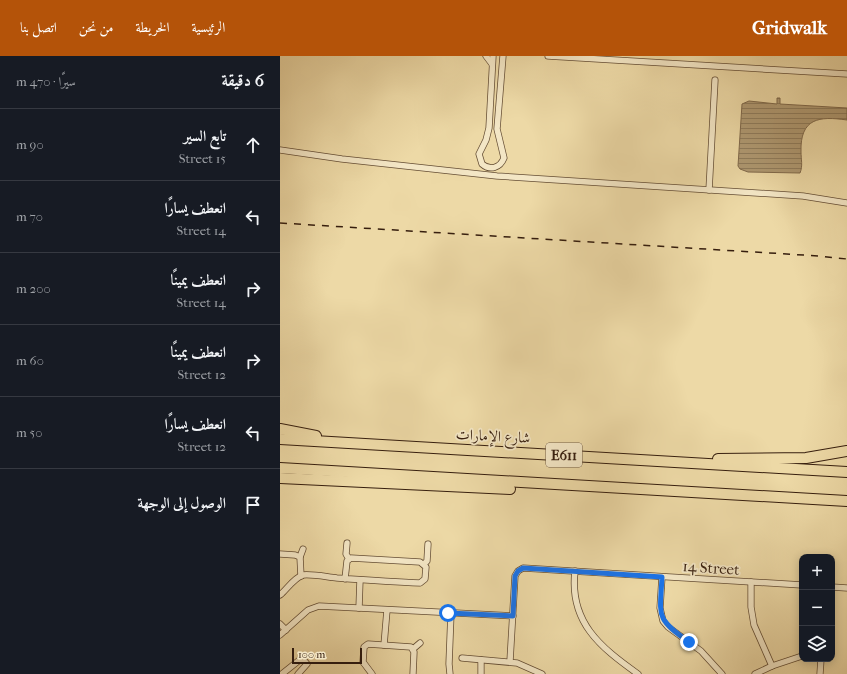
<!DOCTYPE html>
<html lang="ar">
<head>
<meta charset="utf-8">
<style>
  body { margin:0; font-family:"IM FELL French Canon",Amiri,serif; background:#242831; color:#f1f3f6; direction:rtl }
  .controls { position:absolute; right:12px; bottom:12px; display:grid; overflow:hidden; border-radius:8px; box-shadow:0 2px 10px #0003 }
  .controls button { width:36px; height:36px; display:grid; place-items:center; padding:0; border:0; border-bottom:1px solid #363941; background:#171b24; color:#f1f3f6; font:20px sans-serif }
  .scale { position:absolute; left:12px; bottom:10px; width:70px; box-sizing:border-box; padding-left:4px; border:2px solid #361e0e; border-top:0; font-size:11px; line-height:14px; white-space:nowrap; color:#361e0e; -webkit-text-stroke:3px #f3e6c5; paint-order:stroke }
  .stop { position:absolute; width:12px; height:12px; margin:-9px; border:3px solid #1a73e8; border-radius:50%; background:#fff }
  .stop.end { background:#1a73e8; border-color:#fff; box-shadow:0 1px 4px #0008 }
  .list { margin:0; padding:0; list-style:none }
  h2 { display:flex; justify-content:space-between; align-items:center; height:52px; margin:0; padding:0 16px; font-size:17px }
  h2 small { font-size:13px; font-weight:400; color:#9ea1a6 }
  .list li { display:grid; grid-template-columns:26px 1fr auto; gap:12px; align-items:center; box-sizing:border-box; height:72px; padding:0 16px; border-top:1px solid #363941 }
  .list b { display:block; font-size:15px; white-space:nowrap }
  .list p { margin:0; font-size:13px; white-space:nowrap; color:#9ea1a6 }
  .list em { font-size:13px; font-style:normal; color:#9ea1a6 }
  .icon { flex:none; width:22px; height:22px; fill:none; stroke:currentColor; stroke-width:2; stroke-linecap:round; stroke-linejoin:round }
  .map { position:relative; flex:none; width:567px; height:618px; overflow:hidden; direction:ltr }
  header { display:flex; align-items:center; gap:24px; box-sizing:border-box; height:56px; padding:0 20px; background:#b45309; color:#fff }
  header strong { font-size:19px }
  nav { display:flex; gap:22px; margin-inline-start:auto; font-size:14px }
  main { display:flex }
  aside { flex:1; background:#171b24 }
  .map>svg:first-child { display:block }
</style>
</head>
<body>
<header>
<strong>Gridwalk</strong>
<nav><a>الرئيسية</a><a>الخريطة</a><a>من نحن</a><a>اتصل بنا</a></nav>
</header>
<main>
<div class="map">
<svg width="567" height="618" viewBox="0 0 567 618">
  <defs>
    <pattern id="water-rules" width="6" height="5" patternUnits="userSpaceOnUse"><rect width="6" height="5" fill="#af9972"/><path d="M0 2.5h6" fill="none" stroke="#8f7c5c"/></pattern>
  </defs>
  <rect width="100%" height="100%" fill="#edd9a6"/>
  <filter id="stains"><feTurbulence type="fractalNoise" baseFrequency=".005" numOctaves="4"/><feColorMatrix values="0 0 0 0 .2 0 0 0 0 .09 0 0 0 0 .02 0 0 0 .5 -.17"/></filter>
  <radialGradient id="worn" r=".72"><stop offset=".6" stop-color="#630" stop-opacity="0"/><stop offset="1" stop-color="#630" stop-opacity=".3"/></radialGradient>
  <!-- water -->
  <path fill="url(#water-rules)" stroke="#7f684a" d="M497,42h3v6l67,4v12c-28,-4 -47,-2 -46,32 0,7 2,14 -1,21l-52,-1 -8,-3 -2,-3 4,-62 7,-3 28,3z"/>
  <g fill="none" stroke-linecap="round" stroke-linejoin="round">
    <defs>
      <g id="minor">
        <polyline points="206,0 212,8"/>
        <path d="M213,0l-4,72 -3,12 -7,14 3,10c8,7 18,4 22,-6l-7,-29 6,-73"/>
        <polyline points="268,0 567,18"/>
        <polyline points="0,94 62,103 217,120 523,140 567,147"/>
        <polyline points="429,134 435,24"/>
        <polyline points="67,487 66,498 69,503"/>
        <polyline points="0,498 15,499 20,501 21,520"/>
        <polyline points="20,501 23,493"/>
        <polyline points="144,508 147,505 148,488"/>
        <path d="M295,515c-6,51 25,76 63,103"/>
        <polyline points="382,521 380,552 383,565 388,571 421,595 442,618"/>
        <polyline points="471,526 471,551 474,569 492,610"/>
        <polyline points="552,531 567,532"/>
        <path d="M0,539c6,-5 15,-18 23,-20 10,-1 24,2 34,3 28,2 56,4 83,5l5,-4 1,-12 -6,-5 -69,-4 -4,3 -2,18"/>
        <polyline points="79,552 80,524"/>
        <polyline points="0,568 6,574"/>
        <polyline points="0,579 28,554 39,550 233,560"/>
        <polyline points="104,589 107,554"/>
        <polyline points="133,593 140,587"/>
        <polyline points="182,602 237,607 262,618"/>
        <polyline points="230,605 235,520 238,515 243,512 522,529"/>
        <polyline points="2,618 22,602 27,608 18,618"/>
        <polyline points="92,618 83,606 84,591 88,588 131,591 134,596 133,618"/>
        <polyline points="170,618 169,608 171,557"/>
        <polyline points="201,618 201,604"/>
        <polyline points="475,618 492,610 522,600"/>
        <polyline points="540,618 541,603"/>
      </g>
      <g id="motorway">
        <polyline points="0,373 36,380"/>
        <polyline points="0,383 567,416"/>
        <polyline points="438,403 526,402 567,395"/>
        <polyline points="0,412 567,445"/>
        <polyline points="0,422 230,433"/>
      </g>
    </defs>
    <!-- minor casing -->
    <use href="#minor" stroke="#644d34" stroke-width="7"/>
    <!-- motorway casing -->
    <use href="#motorway" stroke="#361e0e" stroke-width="12"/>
    <!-- minor -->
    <use href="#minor" stroke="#f3e6c5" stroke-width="5.5"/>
    <!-- motorway -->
    <use href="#motorway" stroke="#edd9a6" stroke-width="10"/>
    <!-- rail -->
    <polyline stroke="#361e0e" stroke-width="1.5" stroke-dasharray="7 7" stroke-linecap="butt" points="0,167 539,200 567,203"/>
  </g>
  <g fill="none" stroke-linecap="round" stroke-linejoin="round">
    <!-- route -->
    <path stroke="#1a73e8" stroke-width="5" d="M168,557l65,3 2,-40 3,-5 5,-3 139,9c-2,40 -7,41 27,65"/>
  </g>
  <g text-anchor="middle" stroke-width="3.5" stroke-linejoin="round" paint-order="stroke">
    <!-- shield labels -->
    <rect fill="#f3e6c5" stroke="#6f5a45" stroke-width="1" x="266" y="387" width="36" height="24" rx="3"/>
    <g font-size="14" font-weight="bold" fill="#361e0e">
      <text x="284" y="404">E611</text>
    </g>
    <!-- street labels -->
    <g font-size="15" fill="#361e0e" stroke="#f3e6c5">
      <text transform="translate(213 380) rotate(3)" y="5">شارع الإمارات</text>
      <text transform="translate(431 512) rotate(4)" y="5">14 Street</text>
    </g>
  </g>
  <rect width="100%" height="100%" filter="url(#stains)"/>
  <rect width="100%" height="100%" fill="url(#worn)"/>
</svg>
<div class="controls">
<button>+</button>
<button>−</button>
<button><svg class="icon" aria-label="layers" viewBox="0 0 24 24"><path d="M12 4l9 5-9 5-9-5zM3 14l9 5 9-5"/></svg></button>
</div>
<div class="scale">100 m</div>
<div class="stop" style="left:168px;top:557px"></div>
<div class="stop end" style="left:409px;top:586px"></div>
</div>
<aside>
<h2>6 دقيقة<small>سيرًا · 470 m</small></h2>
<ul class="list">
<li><svg class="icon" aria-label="ahead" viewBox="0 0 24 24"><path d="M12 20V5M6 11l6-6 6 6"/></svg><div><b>تابع السير</b><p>15 Street</p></div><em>90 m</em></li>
<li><svg class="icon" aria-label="left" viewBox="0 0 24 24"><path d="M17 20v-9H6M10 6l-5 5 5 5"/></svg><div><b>انعطف يسارًا</b><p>14 Street</p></div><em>70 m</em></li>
<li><svg class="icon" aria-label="right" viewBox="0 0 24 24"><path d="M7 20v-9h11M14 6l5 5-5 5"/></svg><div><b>انعطف يمينًا</b><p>14 Street</p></div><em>200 m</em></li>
<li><svg class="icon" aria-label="right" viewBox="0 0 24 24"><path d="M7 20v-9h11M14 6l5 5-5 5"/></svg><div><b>انعطف يمينًا</b><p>12 Street</p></div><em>60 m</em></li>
<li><svg class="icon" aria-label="left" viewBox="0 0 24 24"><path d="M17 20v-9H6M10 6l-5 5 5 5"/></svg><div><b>انعطف يسارًا</b><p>12 Street</p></div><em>50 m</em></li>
<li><svg class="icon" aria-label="arrive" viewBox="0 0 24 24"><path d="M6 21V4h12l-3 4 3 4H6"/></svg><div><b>الوصول إلى الوجهة</b></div></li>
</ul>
</aside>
</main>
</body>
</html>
